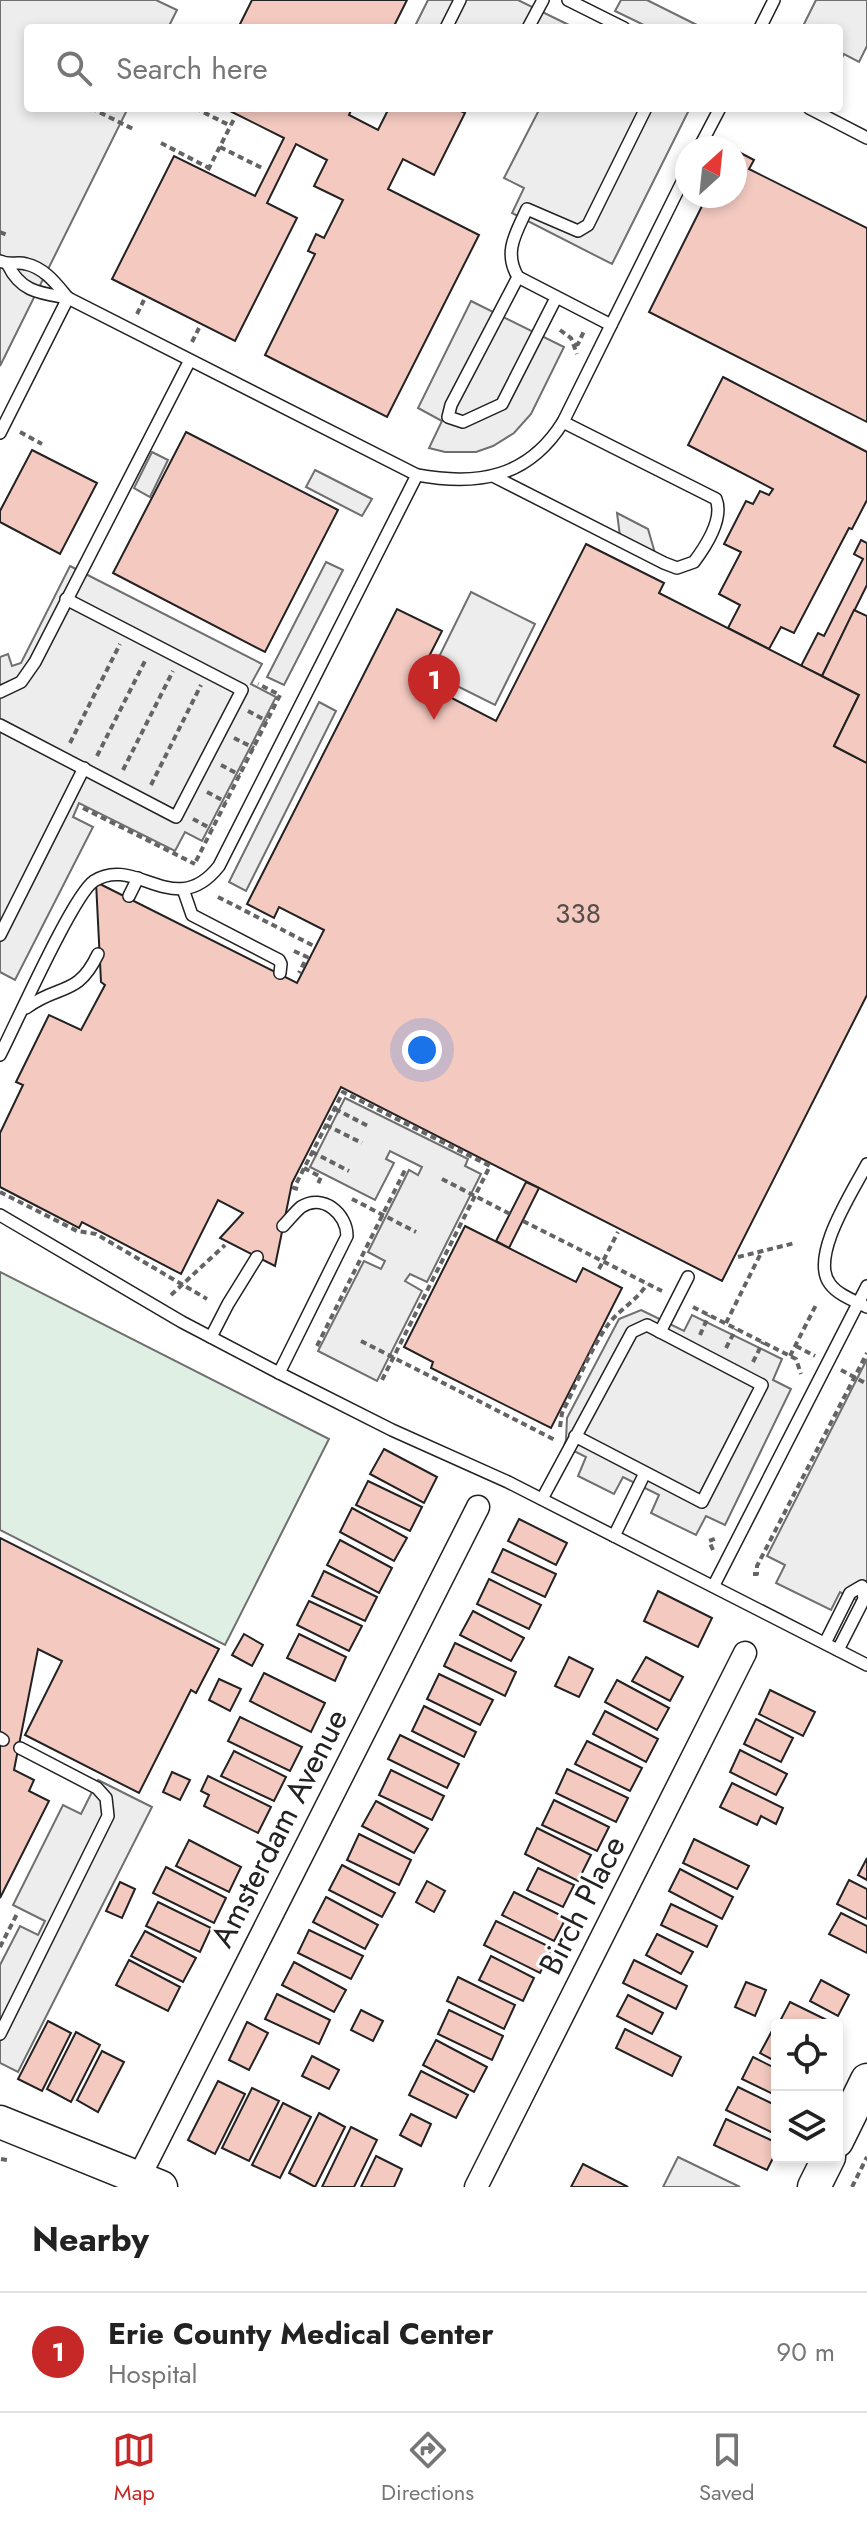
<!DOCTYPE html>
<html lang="en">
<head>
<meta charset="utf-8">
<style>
  body { margin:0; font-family:Jost,sans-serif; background:#f2f2f2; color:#222 }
  .controls { position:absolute; right:24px; bottom:24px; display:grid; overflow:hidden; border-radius:8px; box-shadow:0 4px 12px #0003 }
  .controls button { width:72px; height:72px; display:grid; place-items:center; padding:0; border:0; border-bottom:2px solid #e0e0e0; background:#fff; color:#222; font:40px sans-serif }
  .compass { position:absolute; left:675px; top:136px; width:72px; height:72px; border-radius:50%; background:#fff; box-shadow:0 4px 12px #0003; rotate:27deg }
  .you { position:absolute; left:422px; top:1050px; width:28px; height:28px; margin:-20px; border:6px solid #fff; border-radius:50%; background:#1a73e8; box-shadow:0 0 0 12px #1a73e833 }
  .badge { display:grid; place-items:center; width:52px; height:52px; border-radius:50%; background:#c62828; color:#fff; font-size:26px; font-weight:700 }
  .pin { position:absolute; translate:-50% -66px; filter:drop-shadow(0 2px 4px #0008) }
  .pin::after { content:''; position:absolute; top:42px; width:28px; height:24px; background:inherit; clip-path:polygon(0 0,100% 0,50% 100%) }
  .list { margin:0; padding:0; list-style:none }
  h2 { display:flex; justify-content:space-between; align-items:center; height:104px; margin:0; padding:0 32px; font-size:34px }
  h2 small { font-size:26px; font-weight:400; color:#767676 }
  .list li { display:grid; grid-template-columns:52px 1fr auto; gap:24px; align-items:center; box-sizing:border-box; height:120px; padding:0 32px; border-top:2px solid #e0e0e0 }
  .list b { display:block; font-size:30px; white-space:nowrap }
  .list p { margin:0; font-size:26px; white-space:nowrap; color:#767676 }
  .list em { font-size:26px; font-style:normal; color:#767676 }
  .icon { flex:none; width:44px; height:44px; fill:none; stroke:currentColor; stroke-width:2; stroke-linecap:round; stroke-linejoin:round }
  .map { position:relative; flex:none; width:867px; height:2187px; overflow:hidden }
  .search { position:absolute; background:#fff; box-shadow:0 4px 12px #0003; left:24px; right:24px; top:24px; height:88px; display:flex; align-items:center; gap:20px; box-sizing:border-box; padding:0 28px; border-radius:8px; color:#767676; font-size:30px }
  .sheet { height:224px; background:#fff }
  nav { display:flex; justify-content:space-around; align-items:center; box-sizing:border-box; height:112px; border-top:2px solid #e0e0e0; background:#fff; font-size:22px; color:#767676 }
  nav a { display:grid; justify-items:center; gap:4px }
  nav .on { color:#c62828 }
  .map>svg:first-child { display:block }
</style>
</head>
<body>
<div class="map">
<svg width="867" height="2187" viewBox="0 0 867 2187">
  <rect width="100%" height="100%" fill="#fff"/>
  <!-- green -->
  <polygon fill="#e0efe3" stroke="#6f6f6f" stroke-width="2" points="0,1272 329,1439 225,1645 0,1530"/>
  <!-- parking -->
  <g fill="#ededed" stroke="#6f6f6f" stroke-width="2">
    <polygon points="0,0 156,0 177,10 168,28 28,28 28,108 128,108 0,366"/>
    <polygon points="428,0 518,0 573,27 414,28"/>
    <polygon points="621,0 647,0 703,28 650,28 615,11"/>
    <polygon points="816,0 867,0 867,46 859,62 844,54 839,63 839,28 802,28"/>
    <polygon points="540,108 690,108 612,264 512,213 524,188 504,178"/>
    <polygon points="471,301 564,347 531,414 514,433 493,446 476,452 445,452 429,448 442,421 418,408"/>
    <polygon points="152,452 168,460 150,497 134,488"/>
    <polygon points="315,470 372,499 362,516 306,487"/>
    <polygon points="617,513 648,529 655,553 620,536"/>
    <polygon points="326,562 343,570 284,685 267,677"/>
    <polygon points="70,566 262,664 251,684 276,697 202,841 185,832 175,851 79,803 73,817 93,827 15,980 0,972 0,657 8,654 12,666 21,663"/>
    <polygon points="471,592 535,624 495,705 431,673"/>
    <polygon points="319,702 336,711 246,891 229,882"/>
    <polygon points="345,1098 468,1159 465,1166 481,1174 427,1282 410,1274 405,1281 422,1291 377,1381 318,1351 364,1261 381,1269 385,1261 368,1252 409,1170 418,1175 422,1167 390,1151 386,1159 394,1163 375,1200 310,1167"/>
    <polygon points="641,1310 684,1331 692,1315 782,1359 773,1380 791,1389 725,1525 706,1516 696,1535 651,1513 659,1495 623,1477 614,1494 578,1476 586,1457 564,1446 566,1440 567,1418 619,1319"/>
    <polygon points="867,1359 867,1605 840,1592 831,1610 776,1583 785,1565 767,1556"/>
    <polygon points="98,1780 152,1807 18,2072 0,2063 0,1965 20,1926 38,1935 45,1921 13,1905 63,1805 81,1814"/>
    <polygon points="678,2157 740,2187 663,2187"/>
  </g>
  <!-- building -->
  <g fill="#f3c9c0" stroke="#222" stroke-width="2">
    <polygon points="252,0 407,0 393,28 238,28"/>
    <polygon points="224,108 352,108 349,115 378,130 389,108 455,108 465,113 434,175 403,159 388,189 479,235 387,417 265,355 315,254 308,251 316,234 324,238 343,200 314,186 327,160 296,144 267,203 297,218 235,341 112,279 174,156 255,196 284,138"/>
    <polygon points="735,150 754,160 749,169 867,228 867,422 649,312 707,196 735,196"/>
    <polygon points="723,377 867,452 867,500 852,529 849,528 794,633 781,627 769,649 728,628 740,605 719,594 741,552 724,544 746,501 753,504 760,491 769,495 773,489 688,445"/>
    <polygon points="186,432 338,510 265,652 113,573"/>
    <polygon points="32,450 97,483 60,554 0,522 0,511"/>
    <polygon points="861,540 867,543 867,585 822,676 801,666 818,633 824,636 863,559 854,554"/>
    <polygon points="586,544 664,583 659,593 859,695 834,746 867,763 867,995 722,1281 341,1087 292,1183 275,1266 220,1238 243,1213 218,1200 181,1274 82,1222 79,1228 0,1187 0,1133 23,1085 16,1082 49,1015 81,1030 105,985 101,982 96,882 297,983 324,930 279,907 274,918 247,904 397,609 442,631 417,680 496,721"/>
    <polygon points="854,610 867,616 867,763 834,746 859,695 822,676"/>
    <polygon points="526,1182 539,1188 509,1248 496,1241"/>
    <polygon points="465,1226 576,1282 583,1268 622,1288 551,1428 431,1368 433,1362 404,1347"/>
    <polygon points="384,1449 437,1477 424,1503 370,1474"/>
    <polygon points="368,1481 422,1507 410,1531 356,1505"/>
    <polygon points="352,1508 407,1538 394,1561 340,1532"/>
    <polygon points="519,1519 567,1543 556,1565 508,1541"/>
    <polygon points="0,1538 219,1649 196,1693 191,1690 139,1793 25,1735 62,1661 38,1649 14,1770 34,1780 29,1791 49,1801 0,1898"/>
    <polygon points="340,1540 392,1568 379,1593 327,1565"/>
    <polygon points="503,1549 556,1574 545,1597 492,1572"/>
    <polygon points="324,1571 377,1597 365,1621 312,1596"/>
    <polygon points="489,1579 541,1605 529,1629 477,1604"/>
    <polygon points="658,1591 712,1618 698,1647 644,1621"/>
    <polygon points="309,1601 362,1626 349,1651 297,1625"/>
    <polygon points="473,1611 524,1638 511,1661 460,1635"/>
    <polygon points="244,1634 263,1645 252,1666 232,1655"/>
    <polygon points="299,1634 346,1657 335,1681 287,1658"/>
    <polygon points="455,1643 516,1672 505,1696 444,1666"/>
    <polygon points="569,1657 593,1669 579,1697 555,1686"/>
    <polygon points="646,1657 683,1677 670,1701 632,1681"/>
    <polygon points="264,1673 325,1703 311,1732 250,1701"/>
    <polygon points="439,1674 493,1700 480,1725 427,1699"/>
    <polygon points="219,1679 241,1689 230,1711 209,1700"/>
    <polygon points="617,1680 669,1708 657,1730 605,1702"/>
    <polygon points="770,1690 815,1712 803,1736 759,1714"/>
    <polygon points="424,1706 476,1732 464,1757 412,1731"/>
    <polygon points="605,1711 658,1739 646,1762 593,1734"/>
    <polygon points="240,1717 302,1747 290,1771 228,1741"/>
    <polygon points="756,1719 793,1738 781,1762 744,1744"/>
    <polygon points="400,1735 459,1764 447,1788 388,1759"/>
    <polygon points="587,1741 642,1768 630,1791 575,1764"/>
    <polygon points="740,1750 787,1774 776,1795 730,1772"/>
    <polygon points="234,1751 286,1777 274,1801 221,1776"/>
    <polygon points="567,1769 628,1798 616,1822 556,1793"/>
    <polygon points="391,1770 444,1796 432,1820 379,1795"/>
    <polygon points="172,1772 190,1780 180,1800 163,1792"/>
    <polygon points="208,1776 271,1807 258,1833 204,1806 209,1795 201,1791"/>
    <polygon points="732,1783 783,1808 776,1824 761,1816 757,1825 720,1807"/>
    <polygon points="554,1800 609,1827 597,1851 542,1825"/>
    <polygon points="376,1801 428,1829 414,1853 362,1826"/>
    <polygon points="537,1828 591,1855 578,1881 525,1854"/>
    <polygon points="359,1834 411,1860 399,1885 347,1860"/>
    <polygon points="694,1839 749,1866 737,1889 683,1863"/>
    <polygon points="189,1840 241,1867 229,1892 176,1866"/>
    <polygon points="867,1858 867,1880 858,1875"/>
    <polygon points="342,1865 395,1893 382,1917 329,1890"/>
    <polygon points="166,1867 226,1898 214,1923 153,1893"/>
    <polygon points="538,1868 574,1885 563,1907 527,1890"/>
    <polygon points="680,1869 733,1897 722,1919 669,1891"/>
    <polygon points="849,1880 867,1889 867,1919 837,1904"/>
    <polygon points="427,1881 445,1891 434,1912 416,1902"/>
    <polygon points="120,1882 135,1889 122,1918 106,1911"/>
    <polygon points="514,1892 566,1918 554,1941 502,1915"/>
    <polygon points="326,1897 378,1925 365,1949 313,1922"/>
    <polygon points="158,1902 211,1928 200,1952 146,1926"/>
    <polygon points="671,1904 717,1926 707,1947 661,1925"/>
    <polygon points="841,1913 867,1926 867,1953 829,1934"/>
    <polygon points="496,1921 552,1948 540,1973 484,1945"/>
    <polygon points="309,1930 363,1956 351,1979 298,1953"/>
    <polygon points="145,1931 196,1958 183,1982 131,1956"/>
    <polygon points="657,1934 693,1952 681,1974 646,1955"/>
    <polygon points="491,1956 534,1978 523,2001 479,1980"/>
    <polygon points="129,1960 180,1987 168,2011 116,1985"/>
    <polygon points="634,1960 687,1986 676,2009 623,1983"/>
    <polygon points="294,1962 346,1990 334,2012 282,1985"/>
    <polygon points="458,1977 515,2005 504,2029 447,2001"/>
    <polygon points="821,1980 849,1995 838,2016 810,2001"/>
    <polygon points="746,1982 766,1990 755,2016 735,2007"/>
    <polygon points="277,1994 330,2020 319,2044 265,2019"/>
    <polygon points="628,1995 663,2013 652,2034 617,2016"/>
    <polygon points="790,2002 841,2027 837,2035 837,2025 779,2023"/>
    <polygon points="361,2010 383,2021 373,2041 351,2030"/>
    <polygon points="449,2010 503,2036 492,2060 438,2034"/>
    <polygon points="48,2021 71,2033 42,2091 18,2079"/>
    <polygon points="247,2022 268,2033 249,2070 229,2060"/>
    <polygon points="625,2029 681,2057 672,2076 616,2048"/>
    <polygon points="773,2029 777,2031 777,2062 760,2053"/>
    <polygon points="76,2032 100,2045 71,2102 47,2089"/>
    <polygon points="436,2040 487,2067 474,2092 423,2065"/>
    <polygon points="102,2051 124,2062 98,2112 77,2100"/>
    <polygon points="312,2056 339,2070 329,2089 302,2076"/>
    <polygon points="753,2057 777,2069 777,2096 742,2079"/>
    <polygon points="421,2071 468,2095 456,2118 409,2095"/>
    <polygon points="218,2081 245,2094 215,2154 188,2140"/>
    <polygon points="738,2087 777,2106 777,2135 726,2110"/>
    <polygon points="252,2088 279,2101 249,2161 222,2148"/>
    <polygon points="283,2103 311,2117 280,2178 252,2165"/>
    <polygon points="319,2113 345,2127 315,2187 289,2173"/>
    <polygon points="411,2114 431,2124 421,2146 400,2135"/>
    <polygon points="726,2119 777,2143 777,2150 767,2170 714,2145"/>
    <polygon points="351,2127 377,2140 354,2187 322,2187"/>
    <polygon points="376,2156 402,2169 394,2187 361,2187"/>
    <polygon points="583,2164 628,2187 571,2187"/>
  </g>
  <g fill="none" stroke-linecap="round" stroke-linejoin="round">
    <defs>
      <g id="lane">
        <polyline points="568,0 624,28"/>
        <polyline points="446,28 460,0"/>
        <polyline points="528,28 543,0"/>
        <polyline points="760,28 774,0"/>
        <polyline points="809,108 867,138"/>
        <polyline points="699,148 720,108"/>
        <path d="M0,261c10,5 17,0 26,3 19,4 31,21 42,34"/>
        <path d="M8,265c13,27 32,28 60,33l349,177c61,11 111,3 146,-53l124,-250"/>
        <polyline points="518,277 451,405 448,417 463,422 502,404 556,298"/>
        <path d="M611,325l-93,-48c-15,-25 -2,-44 9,-68l51,22 10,-6 58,-117"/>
        <polyline points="0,433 68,298"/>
        <path d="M495,477l169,86 13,5 17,-6c12,-16 30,-43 22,-63l-153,-77"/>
        <polyline points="0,692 21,682 35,662 189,362"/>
        <polyline points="0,725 176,817 242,690 66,599"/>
        <polyline points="183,889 192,915 279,960 281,964 280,973"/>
        <polyline points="129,896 138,878"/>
        <polyline points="0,935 84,768"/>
        <path d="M26,1008c33,-25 51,-10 72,-54"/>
        <path d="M0,1055c16,-31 73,-160 94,-174 42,-27 81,41 125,-15l198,-391"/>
        <path d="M867,1164c-14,27 -58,93 -37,120 8,11 25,17 37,23"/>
        <polyline points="0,1215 182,1322 279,1373 392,1430 508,1482 867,1665"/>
        <polyline points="660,1332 688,1277"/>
        <polyline points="211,1337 228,1304 257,1257"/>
        <path d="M279,1373l68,-137c0,-22 -24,-43 -46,-29 -6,5 -12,13 -18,19"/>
        <polyline points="542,1499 632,1332 647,1325 762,1385 702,1502 575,1436"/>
        <polyline points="614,1536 645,1473"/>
        <polyline points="714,1585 867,1286"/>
        <polyline points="825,1643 850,1593 862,1586 864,1599 838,1650"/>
        <polyline points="0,1738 3,1740"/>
        <polyline points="0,2034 108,1816 106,1798 97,1788 20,1748"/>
      </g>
      <g id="street">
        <polyline points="138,2179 478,1507"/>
        <polyline points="476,2187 745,1653"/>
      </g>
      <g id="secondary">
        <polyline points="0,2122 161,2187"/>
        <polyline points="837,2141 867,2080"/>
        <polyline points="814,2187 829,2157"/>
      </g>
    </defs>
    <!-- lane casing -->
    <use href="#lane" stroke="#222" stroke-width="14"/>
    <!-- street casing -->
    <use href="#street" stroke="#222" stroke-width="25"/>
    <!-- secondary casing -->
    <use href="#secondary" stroke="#222" stroke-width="35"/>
    <!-- path -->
    <g stroke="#646464" stroke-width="4" stroke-dasharray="6 4" stroke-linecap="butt">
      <polyline points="91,108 135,130"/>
      <polyline points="195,108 231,126"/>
      <polyline points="161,143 209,168"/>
      <polyline points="220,147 264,169"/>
      <polyline points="208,170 234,119"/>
      <polyline points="0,232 7,235"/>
      <polyline points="137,314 144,300"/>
      <polyline points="560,330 571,338 577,354"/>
      <polyline points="192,342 199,328"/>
      <polyline points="575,345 578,344 584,331"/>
      <polyline points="20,432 42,444"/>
      <polyline points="248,711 267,721"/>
      <polyline points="234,738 254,748"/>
      <polyline points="70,743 120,644"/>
      <polyline points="97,756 145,661"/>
      <polyline points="221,765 240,775"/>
      <polyline points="123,770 173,671"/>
      <polyline points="151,785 201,685"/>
      <polyline points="207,792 226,802"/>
      <polyline points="83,808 195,864"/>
      <polyline points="193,819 212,829"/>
      <polyline points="196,861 280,695 258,684"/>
      <polyline points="218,897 314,946"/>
      <polyline points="294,951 307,957 299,973"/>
      <polyline points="335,1109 370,1127"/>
      <polyline points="326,1125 362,1143"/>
      <polyline points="312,1152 349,1171"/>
      <polyline points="304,1168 321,1177 317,1186"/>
      <polyline points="442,1179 510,1214"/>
      <polyline points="298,1189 294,1188 343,1092 490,1166 381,1382"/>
      <polyline points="0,1192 77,1231 96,1234 207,1299"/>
      <polyline points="352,1199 416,1232"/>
      <polyline points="523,1221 662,1291"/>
      <polyline points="738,1257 795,1243"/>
      <polyline points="599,1269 618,1232"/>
      <polyline points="171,1295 225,1245"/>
      <polyline points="693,1307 796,1359 801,1374"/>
      <polyline points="726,1323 762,1251"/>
      <polyline points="700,1335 709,1315"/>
      <polyline points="361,1341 555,1440"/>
      <polyline points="317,1346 405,1170"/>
      <polyline points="796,1346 815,1356"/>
      <polyline points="726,1348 736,1329"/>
      <polyline points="790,1356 816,1305"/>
      <polyline points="753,1362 763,1342"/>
      <polyline points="841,1370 867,1384"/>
      <path d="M560,1427l2,-14c14,-28 26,-58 43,-84 11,-18 31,-27 42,-45"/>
      <polyline points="713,1550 709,1541 717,1538"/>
      <polyline points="753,1574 757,1574 757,1566 867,1353"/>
      <polyline points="0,1947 18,1912"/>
      <polyline points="1,2159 7,2160"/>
      <polyline points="852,2187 867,2157"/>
    </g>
    <!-- lane -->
    <use href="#lane" stroke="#fff" stroke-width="11"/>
    <!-- street -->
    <use href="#street" stroke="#fff" stroke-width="22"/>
    <!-- secondary -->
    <use href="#secondary" stroke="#fff" stroke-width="32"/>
  </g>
  <g text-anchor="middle" stroke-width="6" stroke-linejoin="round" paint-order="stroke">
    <!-- number labels -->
    <g font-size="28" fill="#564c4a">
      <text x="578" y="923">338</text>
    </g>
    <!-- street labels -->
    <g font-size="32" fill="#222" stroke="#fff">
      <text transform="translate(279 1828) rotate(-63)" y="11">Amsterdam Avenue</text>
      <text transform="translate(582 1905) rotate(-63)" y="11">Birch Place</text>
    </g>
  </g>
</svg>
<div class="controls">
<button><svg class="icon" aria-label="locate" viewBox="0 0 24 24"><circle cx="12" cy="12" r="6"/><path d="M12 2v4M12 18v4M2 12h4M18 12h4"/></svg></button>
<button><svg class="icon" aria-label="layers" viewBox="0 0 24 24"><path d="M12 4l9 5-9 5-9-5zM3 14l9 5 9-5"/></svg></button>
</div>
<svg class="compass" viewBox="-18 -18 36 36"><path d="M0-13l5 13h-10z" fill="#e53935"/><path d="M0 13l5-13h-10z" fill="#767676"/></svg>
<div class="you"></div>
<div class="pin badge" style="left:434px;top:720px">1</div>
<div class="search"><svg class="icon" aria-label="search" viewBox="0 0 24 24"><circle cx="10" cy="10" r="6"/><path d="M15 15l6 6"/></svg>Search here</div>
</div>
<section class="sheet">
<h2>Nearby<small></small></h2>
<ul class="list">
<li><span class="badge">1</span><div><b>Erie County Medical Center</b><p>Hospital</p></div><em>90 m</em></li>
</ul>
</section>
<nav>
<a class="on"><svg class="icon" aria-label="map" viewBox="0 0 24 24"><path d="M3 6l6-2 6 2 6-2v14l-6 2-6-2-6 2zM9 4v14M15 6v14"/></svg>Map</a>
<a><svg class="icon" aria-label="directions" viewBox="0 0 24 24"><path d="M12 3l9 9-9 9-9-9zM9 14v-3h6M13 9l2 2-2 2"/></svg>Directions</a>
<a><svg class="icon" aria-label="saved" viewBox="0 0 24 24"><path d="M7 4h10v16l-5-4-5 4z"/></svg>Saved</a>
</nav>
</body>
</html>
